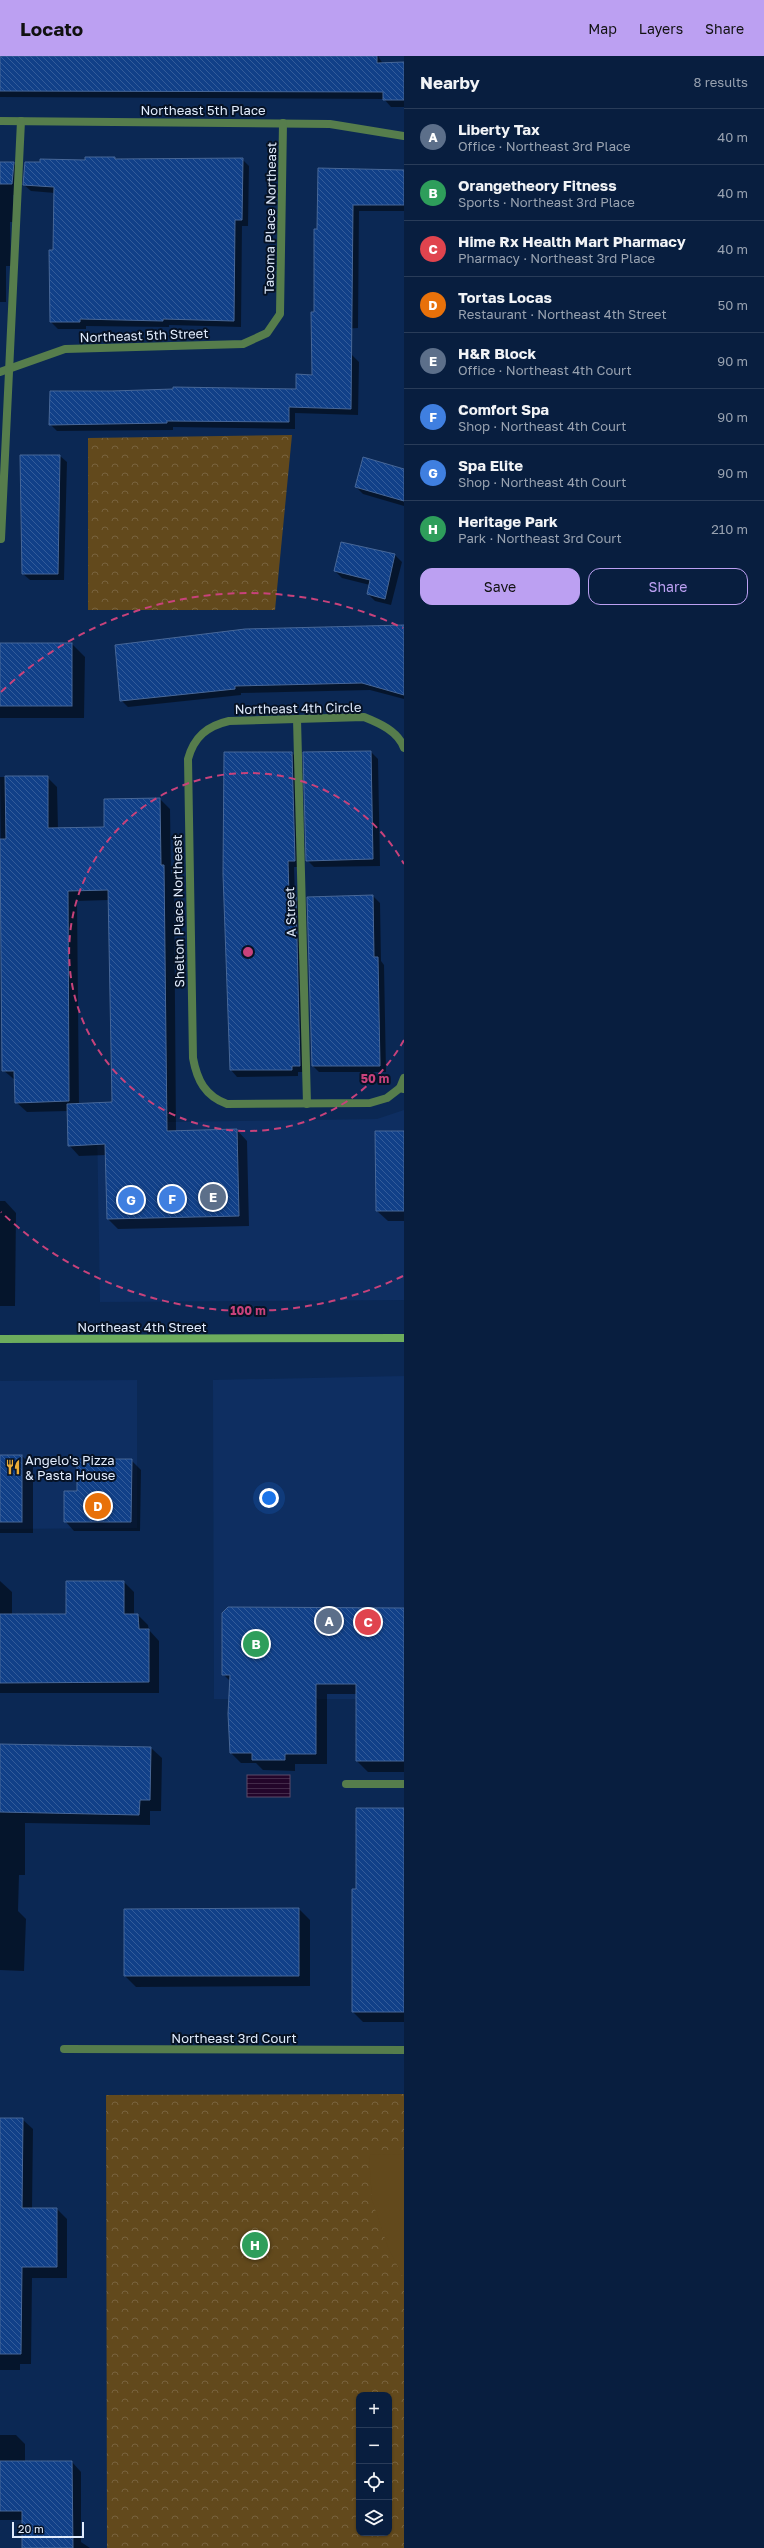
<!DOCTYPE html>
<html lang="en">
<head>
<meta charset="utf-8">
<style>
  body { margin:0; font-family:"Golos Text",sans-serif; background:#162b4a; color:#f1f3f6 }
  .controls { position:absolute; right:12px; bottom:12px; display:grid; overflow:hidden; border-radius:8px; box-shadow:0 1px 3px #0004 }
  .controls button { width:36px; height:36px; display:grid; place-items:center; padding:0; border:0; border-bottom:1px solid #293c59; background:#081e3f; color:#f1f3f6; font:20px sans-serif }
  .scale { position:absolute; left:12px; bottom:10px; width:72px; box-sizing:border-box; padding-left:4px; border:2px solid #e1ecfd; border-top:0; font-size:11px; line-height:14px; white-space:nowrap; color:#e1ecfd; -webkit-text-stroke:3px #061225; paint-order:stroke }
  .you { position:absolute; left:269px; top:1442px; width:14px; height:14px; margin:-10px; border:3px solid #fff; border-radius:50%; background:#1a73e8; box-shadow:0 0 0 6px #1a73e833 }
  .badge { display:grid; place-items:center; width:26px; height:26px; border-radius:50%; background:#bca0f2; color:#fff; font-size:13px; font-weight:700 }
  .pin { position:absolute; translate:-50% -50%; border:2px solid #fff; box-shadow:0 1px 4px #0006 }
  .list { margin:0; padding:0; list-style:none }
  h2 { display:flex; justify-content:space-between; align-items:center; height:52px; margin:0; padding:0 16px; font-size:17px }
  h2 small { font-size:13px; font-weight:400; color:#98a2b0 }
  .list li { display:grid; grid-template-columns:26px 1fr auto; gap:12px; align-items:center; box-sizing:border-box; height:56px; padding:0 16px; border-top:1px solid #293c59 }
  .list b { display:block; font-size:15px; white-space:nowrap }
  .list p { margin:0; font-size:13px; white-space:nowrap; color:#98a2b0 }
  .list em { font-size:13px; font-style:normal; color:#98a2b0 }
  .actions { display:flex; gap:8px; padding:12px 16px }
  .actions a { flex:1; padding:9px 0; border:1px solid #bca0f2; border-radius:12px; text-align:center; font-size:14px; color:#bca0f2 }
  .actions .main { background:#bca0f2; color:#111 }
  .icon { flex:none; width:22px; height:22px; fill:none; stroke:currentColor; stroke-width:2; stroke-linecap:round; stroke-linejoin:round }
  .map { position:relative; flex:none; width:404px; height:2492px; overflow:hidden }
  header { display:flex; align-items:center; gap:24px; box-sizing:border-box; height:56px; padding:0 20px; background:#bca0f2; color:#111 }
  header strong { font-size:19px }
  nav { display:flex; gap:22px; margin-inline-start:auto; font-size:14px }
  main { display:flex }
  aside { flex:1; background:#081e3f }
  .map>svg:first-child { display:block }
</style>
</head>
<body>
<header>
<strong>Locato</strong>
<nav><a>Map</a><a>Layers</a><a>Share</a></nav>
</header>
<main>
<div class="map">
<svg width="404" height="2492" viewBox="0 0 404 2492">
  <defs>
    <pattern id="forest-crowns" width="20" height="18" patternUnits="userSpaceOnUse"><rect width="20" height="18" fill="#62491c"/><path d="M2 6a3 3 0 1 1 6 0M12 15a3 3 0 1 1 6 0" fill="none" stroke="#78633e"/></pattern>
    <pattern id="water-rules" width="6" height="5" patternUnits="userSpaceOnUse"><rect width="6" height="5" fill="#23052a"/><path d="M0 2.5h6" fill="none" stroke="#432a4a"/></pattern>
    <pattern id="building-back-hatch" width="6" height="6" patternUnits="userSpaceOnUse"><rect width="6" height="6" fill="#114088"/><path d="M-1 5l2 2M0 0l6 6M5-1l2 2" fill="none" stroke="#335c9a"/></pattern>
  </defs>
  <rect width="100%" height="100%" fill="#0b2854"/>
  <!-- built -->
  <g fill="#0e2e61">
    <polygon points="404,1054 404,1244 100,1246 97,1067 377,1063"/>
    <polygon points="404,1320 404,1643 214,1643 213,1324"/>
    <polygon points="137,1324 137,1472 0,1473 0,1325"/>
  </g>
  <!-- forest -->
  <g fill="url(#forest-crowns)" fill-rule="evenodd">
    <polygon points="292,379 275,554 88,554 88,382"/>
    <path d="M404,2038v454h-297l-1,-453zM359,2339h30v138h-30z"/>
  </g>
  <!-- pitch -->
  <polygon fill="#62491c" points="404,2098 404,2223 388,2191 372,2144 369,2099"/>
  <!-- water -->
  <rect fill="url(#water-rules)" stroke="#5c4a69" x="247" y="1719" width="43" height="22"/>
  <!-- shadow -->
  <g fill="#0007" fill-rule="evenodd">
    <polygon points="0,0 378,0 383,8 404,7 404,51 391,51 384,43 0,41"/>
    <polygon points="115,102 117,104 242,103 249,110 248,170 242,170 241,271 169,269 169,271 86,270 86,273 58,273 51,266 55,137 31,135 24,129 86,105"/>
    <polygon points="0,107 13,107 20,114 19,139 13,139 13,166 10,166 11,210 6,210 6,246 0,246"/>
    <polygon points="318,113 404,115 404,155 359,155 358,272 321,274"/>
    <polygon points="313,299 352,299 359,306 358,359 295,357 295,373 173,371 173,374 57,375 50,368 112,336 297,334 313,320"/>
    <polygon points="60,400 67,406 64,524 30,524 23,518"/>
    <polygon points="404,414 404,450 363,438 356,431"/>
    <polygon points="341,487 395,499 402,506 391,549 375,545 368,538 370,529 342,522 335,515"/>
    <polygon points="404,581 404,643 370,634 241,637 241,639 128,651 121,644"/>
    <polygon points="0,588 72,588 85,601 84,662 0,662"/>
    <polygon points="371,696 378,703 380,810 314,811 307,804"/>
    <polygon points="292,697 299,704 302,811 294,811 295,842 302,849 307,1016 298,1016 298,1020 237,1021 231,1014"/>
    <path d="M0,721h47l10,10 1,42 47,-1 55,-29 10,10 1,64 3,3 2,256 61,-2 10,11 2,85 -131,3 -10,-10 -2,-64 -27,1 -10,-11 -1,-34 -41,1 -11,-10v-21l-13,-11zM109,844l4,203 -34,1 -2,-203z"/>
    <polygon points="373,840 380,847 381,905 384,909 386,1016 319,1016 312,1009"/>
    <polygon points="404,1076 404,1165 388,1165 377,1155"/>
    <polygon points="0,1145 5,1145 16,1157 15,1250 0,1250"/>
    <polygon points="0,1400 22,1400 33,1411 33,1477 0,1477"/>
    <polygon points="131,1404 141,1414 140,1475 74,1475 65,1465"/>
    <polygon points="0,1525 12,1536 12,1559 67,1559 124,1526 134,1536 134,1559 138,1559 148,1569 149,1574 159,1585 159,1637 0,1637"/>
    <polygon points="404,1552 404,1716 368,1716 357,1705 357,1638 327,1638 327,1708 295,1708 295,1715 263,1714 256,1707 241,1707 231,1697 231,1626 223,1618"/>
    <polygon points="0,1689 151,1692 162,1702 161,1755 150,1755 150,1769 25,1767 25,1819 19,1819 18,1855 26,1863 24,1915 0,1914"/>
    <polygon points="404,1753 404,1966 363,1966 353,1956 357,1834"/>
    <polygon points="299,1853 310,1864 310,1930 136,1931 125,1920"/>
    <polygon points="0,2063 22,2063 33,2073 32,2153 57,2153 67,2163 67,2222 32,2222 31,2308 20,2308 20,2314 0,2314"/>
    <polygon points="0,2379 16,2379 25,2388 25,2406 72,2406 81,2416 81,2486 90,2492 23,2492 23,2464 0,2464"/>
  </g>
  <!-- building -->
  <g fill="url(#building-back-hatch)" stroke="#476798">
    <polygon points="0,0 377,0 377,7 404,6 404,44 383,44 383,36 0,35"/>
    <polygon points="85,101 115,101 115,103 243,102 242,164 235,164 234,265 163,263 163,265 80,263 80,266 50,266 49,194 53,194 54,131 23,129 25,106 40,106 40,103 85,104"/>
    <polygon points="0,106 14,106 12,128 0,128"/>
    <polygon points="318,112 404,114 404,149 353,149 351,353 289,351 289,366 167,365 167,367 49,369 50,335 112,335 173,333 173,331 296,333 296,318 312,319 311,256 314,256 314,173 317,173"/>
    <polygon points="20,399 60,399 58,518 22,518"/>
    <polygon points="363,401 404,413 404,445 355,431"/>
    <polygon points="341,486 395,498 385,543 367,538 370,524 334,515"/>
    <polygon points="404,569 404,639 362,627 235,630 235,633 120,645 115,589 245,573"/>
    <rect x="0" y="587" width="72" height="63"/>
    <polygon points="371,695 373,803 306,805 303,696"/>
    <polygon points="224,696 292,696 295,805 288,805 289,841 296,841 300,1010 292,1010 292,1014 230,1014 223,818"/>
    <polygon points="5,720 48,720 48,772 104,771 104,743 160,742 161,809 164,809 167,1075 237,1073 239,1160 107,1163 105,1088 68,1090 67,1048 112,1046 108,834 68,835 69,1045 15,1047 14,1015 2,1015 0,783 6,783"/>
    <polygon points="373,839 374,901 378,901 380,1010 312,1010 307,841"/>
    <polygon points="375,1075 404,1075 404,1155 376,1155"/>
    <rect x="0" y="1399" width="22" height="67"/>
    <polygon points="77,1403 132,1403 131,1466 64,1466 64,1435 77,1435"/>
    <polygon points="66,1525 124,1525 124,1558 138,1558 139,1573 149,1573 149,1626 0,1627 0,1558 66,1558"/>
    <polygon points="228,1551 404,1552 404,1705 356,1705 356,1628 316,1628 316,1698 285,1698 285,1704 252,1704 252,1697 230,1697 228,1658 230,1619 222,1619 222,1557"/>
    <polygon points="0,1688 151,1691 150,1744 140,1744 139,1759 0,1756"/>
    <polygon points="356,1752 404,1752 404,1956 352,1956 352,1833 356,1833"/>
    <polygon points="299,1852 299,1920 124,1920 124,1853"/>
    <polygon points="0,2062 23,2062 22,2152 57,2152 57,2211 22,2211 21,2298 0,2298"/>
    <polygon points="0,2405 72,2405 73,2492 22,2492 22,2455 0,2455"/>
  </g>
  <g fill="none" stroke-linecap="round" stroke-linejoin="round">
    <!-- street -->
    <g stroke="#567d4c" stroke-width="8">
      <polyline points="0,65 330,68 404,80"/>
      <polyline points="0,316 65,293 243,288 267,277 280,258 283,67"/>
      <polyline points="1,483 21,65"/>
      <polyline points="297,663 307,1048"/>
      <path d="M404,692c-6,-17 -25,-25 -40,-31l-135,4c-22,5 -35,16 -41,38l5,299c4,22 12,38 34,46l143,-1 17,-5 13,-10 4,1"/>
      <polyline points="400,1032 404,1022"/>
      <polyline points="346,1728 404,1728"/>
      <polyline points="64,1993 404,1994"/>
    </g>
    <!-- secondary -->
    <polyline stroke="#6dad5d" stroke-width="8" points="0,1283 404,1282"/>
  </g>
  <!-- distance rings -->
  <g fill="none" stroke="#c8427b" stroke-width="2" stroke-dasharray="7 5">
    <path d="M404 984A179 179 0 1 1 404 808"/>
    <path d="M403 1220A359 359 0 0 1 1 1156M1 636A359 359 0 0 1 403 572"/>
  </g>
  <!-- icons -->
  <defs>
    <symbol id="restaurant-bare" viewBox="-9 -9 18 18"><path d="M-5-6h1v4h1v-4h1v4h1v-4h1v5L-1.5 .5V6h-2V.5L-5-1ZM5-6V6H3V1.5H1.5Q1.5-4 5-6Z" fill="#e8ab37" stroke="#061225" stroke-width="2.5" paint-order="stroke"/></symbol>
  </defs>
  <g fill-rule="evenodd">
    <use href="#restaurant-bare" x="2" y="1400" width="22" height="22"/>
  </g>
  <g text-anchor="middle" stroke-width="4" stroke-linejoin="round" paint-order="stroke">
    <!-- street labels -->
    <g font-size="13" fill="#e1ecfd" stroke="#061225">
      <text x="203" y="59">Northeast 5th Place</text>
      <text transform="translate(270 162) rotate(-89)" y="5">Tacoma Place Northeast</text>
      <text transform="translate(144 279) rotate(-2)" y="5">Northeast 5th Street</text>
      <text transform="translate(298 652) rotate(-1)" y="5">Northeast 4th Circle</text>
      <text transform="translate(178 855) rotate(-91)" y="5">Shelton Place Northeast</text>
      <text transform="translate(290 856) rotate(-92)" y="5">A Street</text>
      <text x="142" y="1276">Northeast 4th Street</text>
      <text x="234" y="1987">Northeast 3rd Court</text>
    </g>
    <!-- poi labels -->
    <g font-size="13" fill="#e1ecfd" stroke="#061225" text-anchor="start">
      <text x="25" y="1409">Angelo's Pizza<tspan x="25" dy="15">&amp; Pasta House</tspan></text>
    </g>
  </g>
  <circle cx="248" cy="896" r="6" fill="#c8427b" stroke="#061225" stroke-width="2"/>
  <g font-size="12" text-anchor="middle" font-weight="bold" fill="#c8427b" stroke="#061225" stroke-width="4" stroke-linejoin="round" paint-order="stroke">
    <text x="375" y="1027">50 m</text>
    <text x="248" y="1259">100 m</text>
  </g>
</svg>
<div class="controls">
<button>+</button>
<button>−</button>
<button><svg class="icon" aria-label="locate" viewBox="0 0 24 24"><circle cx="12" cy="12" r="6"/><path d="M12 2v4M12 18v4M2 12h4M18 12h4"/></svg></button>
<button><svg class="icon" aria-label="layers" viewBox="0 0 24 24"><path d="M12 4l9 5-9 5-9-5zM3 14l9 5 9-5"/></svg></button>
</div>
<div class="scale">20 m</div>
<div class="you"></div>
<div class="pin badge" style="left:329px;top:1565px;background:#5c6f8a">A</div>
<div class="pin badge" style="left:256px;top:1588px;background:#2e9e5b">B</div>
<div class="pin badge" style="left:368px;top:1566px;background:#e0444e">C</div>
<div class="pin badge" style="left:98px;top:1450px;background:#e8710a">D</div>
<div class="pin badge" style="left:213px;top:1141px;background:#5c6f8a">E</div>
<div class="pin badge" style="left:172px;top:1143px;background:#3f7fe0">F</div>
<div class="pin badge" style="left:131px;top:1144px;background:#3f7fe0">G</div>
<div class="pin badge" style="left:255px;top:2189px;background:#2e9e5b">H</div>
</div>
<aside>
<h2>Nearby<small>8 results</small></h2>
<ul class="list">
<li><span class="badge" style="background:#5c6f8a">A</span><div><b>Liberty Tax</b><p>Office · Northeast 3rd Place</p></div><em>40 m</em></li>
<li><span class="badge" style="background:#2e9e5b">B</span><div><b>Orangetheory Fitness</b><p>Sports · Northeast 3rd Place</p></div><em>40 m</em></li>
<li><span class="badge" style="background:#e0444e">C</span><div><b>Hime Rx Health Mart Pharmacy</b><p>Pharmacy · Northeast 3rd Place</p></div><em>40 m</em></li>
<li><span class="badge" style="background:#e8710a">D</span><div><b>Tortas Locas</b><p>Restaurant · Northeast 4th Street</p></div><em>50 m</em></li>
<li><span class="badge" style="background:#5c6f8a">E</span><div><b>H&amp;R Block</b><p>Office · Northeast 4th Court</p></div><em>90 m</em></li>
<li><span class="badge" style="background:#3f7fe0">F</span><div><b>Comfort Spa</b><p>Shop · Northeast 4th Court</p></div><em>90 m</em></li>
<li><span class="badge" style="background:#3f7fe0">G</span><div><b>Spa Elite</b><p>Shop · Northeast 4th Court</p></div><em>90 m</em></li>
<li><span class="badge" style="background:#2e9e5b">H</span><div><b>Heritage Park</b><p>Park · Northeast 3rd Court</p></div><em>210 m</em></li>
</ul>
<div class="actions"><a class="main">Save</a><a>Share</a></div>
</aside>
</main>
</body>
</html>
